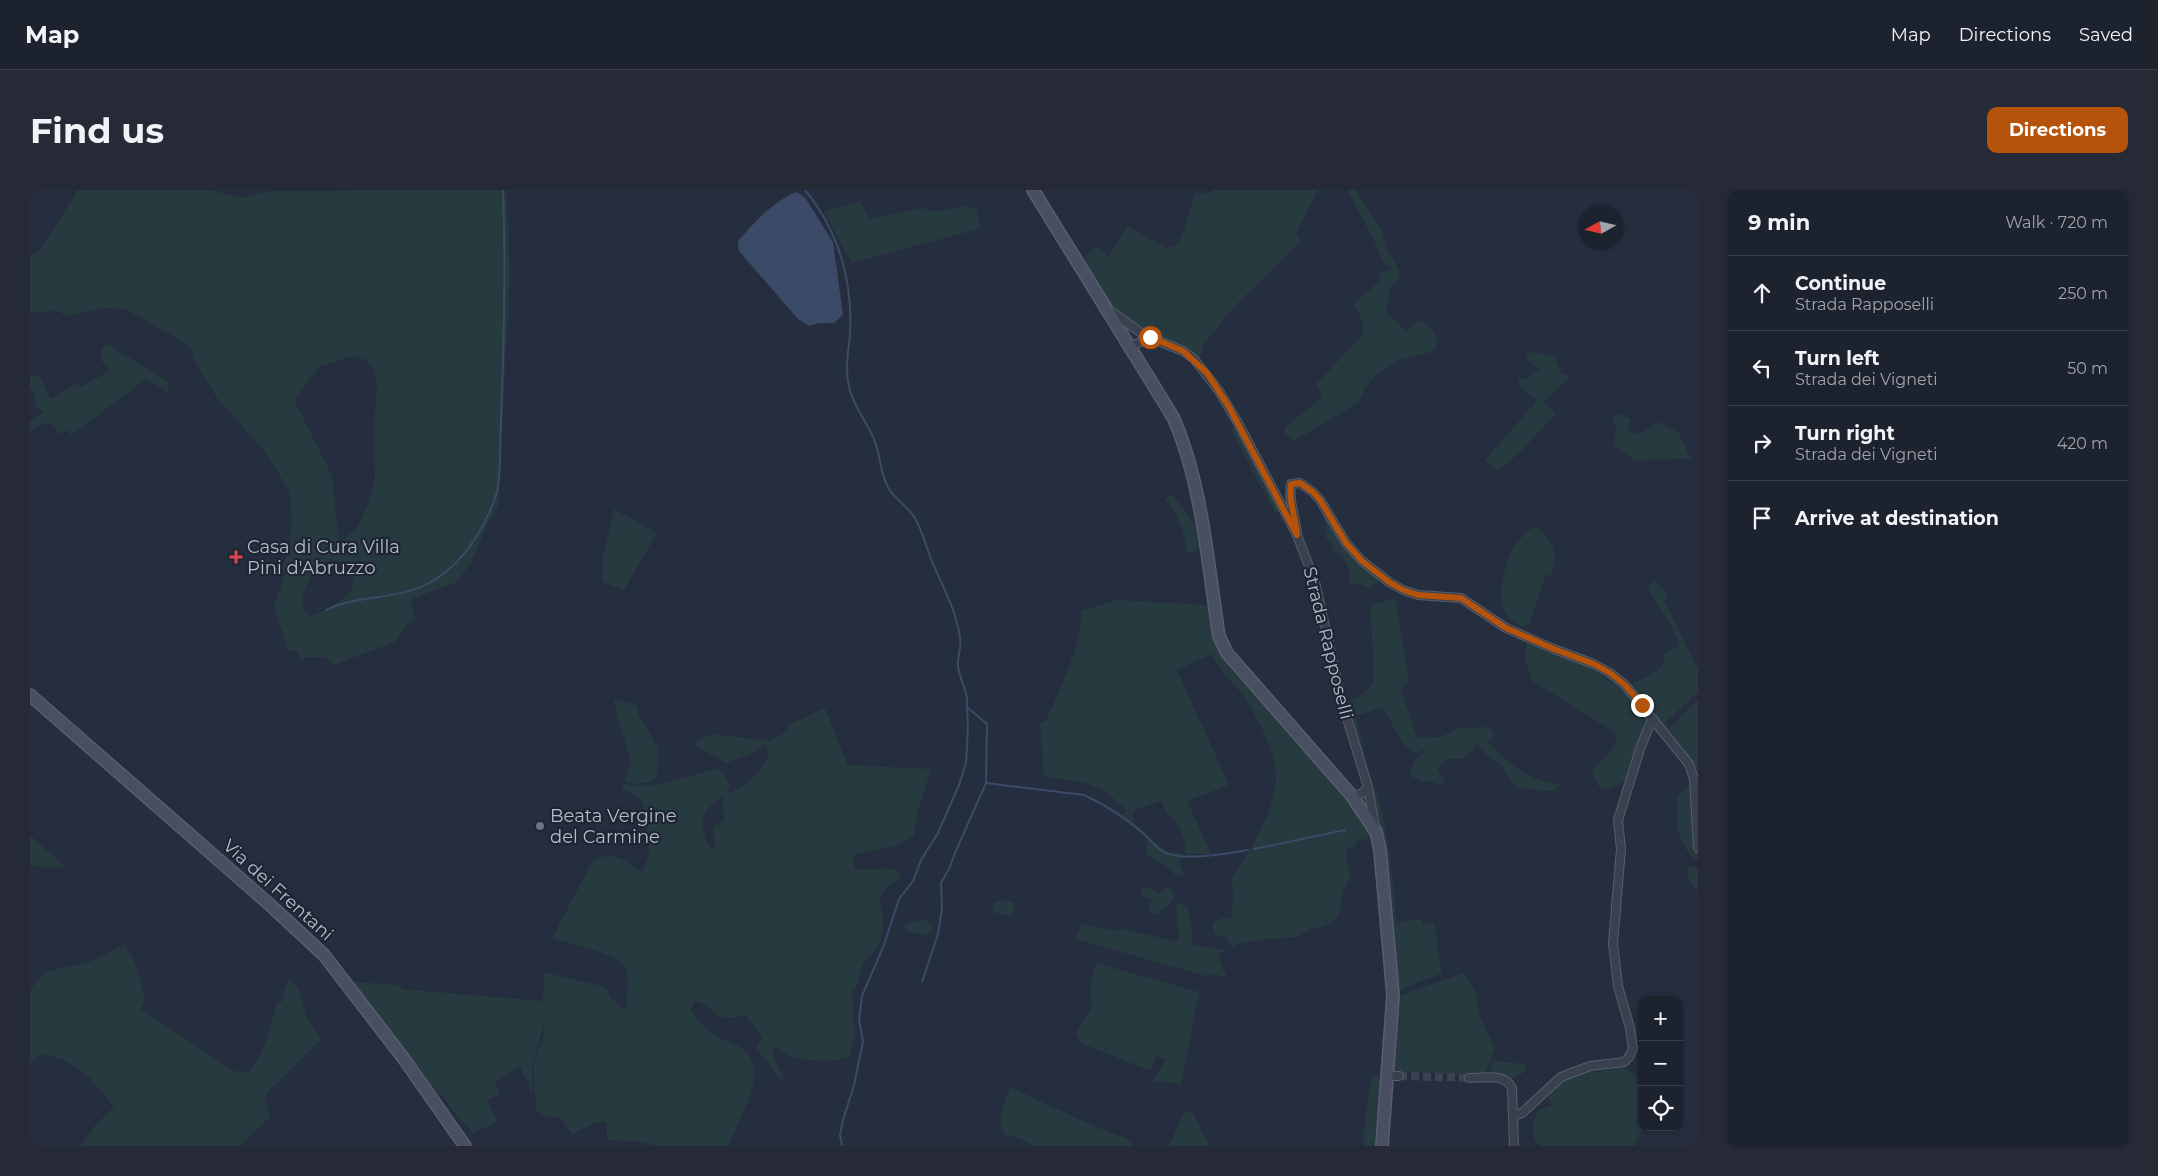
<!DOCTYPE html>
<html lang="en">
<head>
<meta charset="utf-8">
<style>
  body { margin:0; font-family:Montserrat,sans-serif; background:#252a36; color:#f1f3f6 }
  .controls { position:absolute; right:15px; bottom:15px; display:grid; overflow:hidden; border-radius:10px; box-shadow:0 1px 4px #0004 }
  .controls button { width:45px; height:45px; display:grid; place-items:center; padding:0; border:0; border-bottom:1px solid #3a3f4a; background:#1c222e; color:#f1f3f6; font:25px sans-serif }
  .compass { position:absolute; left:1548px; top:15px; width:45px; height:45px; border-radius:50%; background:#1c222e; box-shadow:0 1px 4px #0004; rotate:262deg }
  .stop { position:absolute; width:15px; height:15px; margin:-11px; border:4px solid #b45309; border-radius:50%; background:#fff }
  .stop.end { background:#b45309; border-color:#fff; box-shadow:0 1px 5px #0008 }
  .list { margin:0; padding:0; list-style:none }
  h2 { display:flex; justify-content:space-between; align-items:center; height:65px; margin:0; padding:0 20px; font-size:21px }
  h2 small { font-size:16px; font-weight:400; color:#a0a4aa }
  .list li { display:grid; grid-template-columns:32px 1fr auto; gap:15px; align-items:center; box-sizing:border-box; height:75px; padding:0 20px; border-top:1px solid #3a3f4a }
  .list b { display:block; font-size:19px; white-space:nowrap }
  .list p { margin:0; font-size:16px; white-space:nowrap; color:#a0a4aa }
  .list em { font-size:16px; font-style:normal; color:#a0a4aa }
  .icon { flex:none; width:28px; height:28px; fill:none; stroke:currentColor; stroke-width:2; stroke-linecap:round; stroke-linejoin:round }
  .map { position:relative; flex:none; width:1668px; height:956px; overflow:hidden; border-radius:10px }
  header { display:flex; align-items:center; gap:30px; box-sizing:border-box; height:70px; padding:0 25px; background:#1c222e; border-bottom:1px solid #3a3f4a }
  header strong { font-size:24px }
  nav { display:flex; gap:28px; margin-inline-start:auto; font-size:18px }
  .intro { display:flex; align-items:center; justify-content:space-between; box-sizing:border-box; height:120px; padding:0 30px }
  h1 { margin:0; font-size:35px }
  .button { padding:12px 22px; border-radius:10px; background:#b45309; color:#fff; font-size:18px; font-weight:700 }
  main { display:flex; gap:30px; padding:0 30px }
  aside { flex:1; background:#1c222e; border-radius:10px; box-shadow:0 1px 4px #0004 }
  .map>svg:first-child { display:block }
</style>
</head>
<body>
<header>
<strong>Map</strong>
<nav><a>Map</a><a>Directions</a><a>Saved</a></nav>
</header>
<div class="intro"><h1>Find us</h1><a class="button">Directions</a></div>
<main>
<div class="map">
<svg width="1668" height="956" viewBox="0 0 1668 956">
  <rect width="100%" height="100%" fill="#252e3e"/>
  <!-- green -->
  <g fill="#273a3f" fill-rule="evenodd">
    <path d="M48,0h131l33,8 31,-7h11l222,-1 4,84 -12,232 -11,19 -15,36 -15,21 -45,17 -1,5 5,14 -11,9 -10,15 -61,23 -9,-8h-20l-4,6 -3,-11 -10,-2 -13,-39v-7l11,-32 -5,-2 8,-21 3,-31 -3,-27 -23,-38 -49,-55 -22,-37 -3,-12 -10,-8 -57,-32 -21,-1 -39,8 -5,-5 -30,1v-55l11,-8zM324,166l12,4 7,8 4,14 -3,41 1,56 -5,21 -12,26 -19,18 -7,-68 -38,-76 25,-33zM301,369l15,5c15,22 5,31 -15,42 -7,4 -14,8 -21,10l-7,-5c-3,-19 10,-45 28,-52z"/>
    <path d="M1182,0h106l-22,44 5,7 -70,69 -28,35 -4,16 -65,-35 -25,-17 -29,-44 15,-19 14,10 19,-30 38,22 9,-2c12,-16 13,-34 20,-51l16,-2z"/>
    <path d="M1317,0h9l26,41 5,17 13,25 -2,7 -8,7 -4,25 20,19 13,-11c8,5 22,15 17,27 -4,9 -31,9 -41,15 -11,6 -22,15 -29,25 -3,4 -4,9 -7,14 -2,3 -61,38 -65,39l-10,-8 1,-5 38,-30 -7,-13 46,-48c5,-12 -3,-21 -9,-32l27,-23v-8l13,-3 -10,-9 -11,-25z"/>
    <polygon points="830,11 839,29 892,18 906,21 938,16 946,20 952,38 822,73 794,22"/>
    <path d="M76,154l60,36 3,4 -1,8 -22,-13 -75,56 -4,-6 -3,3 -6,2 -4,-9c-11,-2 -15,1 -24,6v-10l14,-9 -7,-5 -5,-18 -2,1v-14l9,-1 11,24 28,-16 3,4 30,-17c-10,-5 -14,-17 -5,-26z"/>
    <polygon points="1497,162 1524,166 1531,183 1541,186 1514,212 1526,224 1488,264 1468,281 1455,270 1504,214 1506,209 1492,199 1488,191 1489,189 1498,188 1501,184 1509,180 1497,169"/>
    <polygon points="1590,224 1600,229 1598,240 1608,245 1629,232 1648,242 1661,269 1604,270 1584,256 1586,240 1582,226"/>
    <polygon points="1207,237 1252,319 1250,321 1245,322 1201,240"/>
    <path d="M1142,304l22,29 5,26 -5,3h-8c1,-15 -10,-42 -21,-53z"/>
    <polygon points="584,319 627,343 594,400 573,392 573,366"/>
    <polygon points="1296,322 1317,356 1352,388 1340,399 1332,395 1320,394 1318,377 1311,365 1302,360 1302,355 1295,346 1297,341 1293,326"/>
    <path d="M1502,338l8,1c15,16 17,25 11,46l-5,1 -16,44 3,2 -10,4c-25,-6 -23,-33 -19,-52 2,-7 3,-16 7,-23 5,-8 13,-17 21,-23z"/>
    <path d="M1624,391l3,1 11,14 -4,4 34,69v23l-34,32 6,4 28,-29v78l-3,-7 -67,-86c11,-4 29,-9 35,-21 1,-3 1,-8 3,-11l14,-6 -8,-19 -24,-38z"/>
    <path d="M1365,408l14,83 -8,8 16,49 24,-1 18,-9 29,-1 4,4 1,7 -5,4c18,19 47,45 75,41l-9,8 -20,-1 -15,-2 -7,-5 -10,-17 -15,-11 -10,-11 -13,14c-11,3 -21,-3 -26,12l6,9v7l-15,-5 -6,1 -12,-6 -2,-5 7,-12 10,-8 -3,-1 -5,3c-15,-1 -27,-33 -34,-44l-5,-1 -23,8 9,38 -4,6 -15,-56c10,-6 21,-11 27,-21 2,-4 -2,-64 -3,-74l3,-5z"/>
    <path d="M1087,410l91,5 6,29 39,56 99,115 15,22 5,11 -13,2 -6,7 -5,1 -3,8 6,20 -7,13 -6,28 -5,5 -14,6h-6l-17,9 -31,2 -26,4 -7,4 -6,-9 -11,-4 -3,-11 11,-5 8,1 3,-25 -3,-14c18,-28 46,-71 45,-105 -2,-27 -18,-56 -32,-78 -11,-16 -23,-24 -32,-43l-35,16 52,115 -42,16 24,53h-26l-3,6 -3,1 4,10v5l-8,-1c-7,-13 -20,-11 -29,-23l2,-12 -4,-4 1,-2 20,17 20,3c2,-13 -7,-34 -19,-41l-5,-12 -28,10v12l-10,-5 3,-8c-7,-6 -13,-13 -21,-18 -17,-12 -41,-12 -61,-15l-4,-54 5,-1c12,-25 40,-85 36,-111z"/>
    <path d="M1497,452l66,27 30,22 24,25 -18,61 -7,6 -16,7 -7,-3 -8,-18c12,-9 22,-16 26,-30l-4,-8 -81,-50 -8,-25z"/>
    <polygon points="583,509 606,515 609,525 628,558 627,586 623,592 603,594 594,592 601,573"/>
    <path d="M795,518l23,57 83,4 -13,42 -4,25 -22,11 -36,7 -3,7 2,7c15,4 28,-3 44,3l2,6 -15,11 -7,11c4,18 8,36 -5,52 -5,6 -11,12 -13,19 -4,12 0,10 -9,21l3,46 -6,19c-13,8 -47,5 -62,-1 -5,-2 -8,-7 -13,-9 -5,12 8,22 9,33l-2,1 -25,-32 4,-8 3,-2 -18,-23c-35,9 -24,-7 -50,-14l-4,9c8,11 15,20 27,27 8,5 18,6 25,12 28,22 -6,72 -14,97h-73l-12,-4 -37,-2v-18l-13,1 -21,11 -14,-17h-13l-10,-7 -3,-45 11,-31 1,-13 -13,44 1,25 -1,2 -12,-25 -25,14 5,13 -13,6 10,22 -24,11 -20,-22 -9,-13 -18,-16 -76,-100 51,3v4l142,12 1,-29 61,15 7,12 13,12c2,-12 5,-26 2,-39 -4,-19 -57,-28 -75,-34l41,-78c23,-10 31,0 49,13l7,-18 -5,-48 -4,-8 -18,-11 1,-4c30,7 65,-8 95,-16 7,7 14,15 10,25 18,-5 32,-21 41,-37l-4,-11 -14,9 -25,9 -30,-17 -1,-5 18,-7 57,7 13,-7 6,-9zM693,607l1,23 -11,7 2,22 -8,-5c-7,-23 -6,-34 16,-47z"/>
    <path d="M1336,582c18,15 30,124 30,151l26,-4 1,5 11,-2 8,51 -45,18 -15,-131 -25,-58 8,-7 -7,-22z"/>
    <path d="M1661,592l7,71v7c-12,-5 -21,-26 -21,-38 -1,-11 2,-12 -1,-25z"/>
    <polygon points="0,645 35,677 17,678 0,675"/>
    <polygon points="1661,676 1668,678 1668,699 1666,700 1657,686 1658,678"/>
    <path d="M1119,697l9,6 9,-5 6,3c4,10 -9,17 -16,23l-9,-1 4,-15 -10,-2v-8z"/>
    <polygon points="978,710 985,713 983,724 978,725 962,722 963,715 966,712"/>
    <polygon points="1151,713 1157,717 1163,742 1162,755 1195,760 1188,766 1197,787 1184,784 1176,786 1045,749 1052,734 1088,741 1089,738 1149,752 1146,720 1147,715"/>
    <path d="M892,730l6,1 6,7 -4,6c-11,1 -19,1 -27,-7l3,-4z"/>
    <path d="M95,754l10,19 10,35 -4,11 93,62 13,2c16,-16 25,-48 29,-70l7,-2 2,-13 5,-8 8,8 8,28 15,23 -54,54 -2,6 5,18 -31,29h-158l12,-18 21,-21c-19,-25 -41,-52 -75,-52l-9,8v-71c3,-6 7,-14 14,-18 10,-7 23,-6 34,-9 17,-4 32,-13 47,-21z"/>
    <polygon points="1066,773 1169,802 1151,896 1141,892 1123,892 1135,870 1127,866 1120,881 1051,853 1046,843 1062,816 1060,796"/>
    <polygon points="1434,783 1446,803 1450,826 1465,859 1455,882 1463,881 1460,874 1463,871 1494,874 1498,877 1493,883 1480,890 1454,885 1362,882 1367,807"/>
    <path d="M1593,876l7,6 6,2v5l6,8 1,40 -9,19h-93c-13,-10 -7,-23 -3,-36l14,-5 -6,-13 12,-12 28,-9 11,1z"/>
    <polygon points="1352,884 1346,956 1335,956 1333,945 1342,885"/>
    <path d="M980,897l84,39 33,13 7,7h-98l-17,-8 -14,-4c-11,-14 1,-32 5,-47z"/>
    <polygon points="1162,921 1179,956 1139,956 1154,923"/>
  </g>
  <!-- water -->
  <path fill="#3b4a67" d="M767,2l9,7 27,43 10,73 -9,8h-16l-9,3 -11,-7 -59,-68 -1,-10c17,-19 35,-40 59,-49z"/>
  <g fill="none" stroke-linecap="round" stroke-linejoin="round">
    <!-- stream -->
    <g stroke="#3b4a67" stroke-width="2">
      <path d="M775,0c34,41 48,92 45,145 -2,18 -5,34 -1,52 5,22 20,37 26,55 6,16 5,32 14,47 7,12 21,18 27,31 8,15 11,31 18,46 10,23 22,45 26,71 2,10 -3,20 -2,30 2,14 11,25 9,40l20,17 -1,59 -31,70 -6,16 -8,14 1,25 -4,26 -16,48"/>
      <path d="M296,420c42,-20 80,-5 121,-39 23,-19 41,-50 50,-79 4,-15 3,-54 4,-72 3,-76 5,-153 2,-230"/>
      <path d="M956,593l98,12c20,9 41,23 58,37 7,6 14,16 22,20 18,10 65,1 84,-2"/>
      <polyline points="1224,659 1315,640"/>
      <polyline points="812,956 810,945 813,930 824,895 833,852 829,829 832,806 854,755 869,709 883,691 891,670 908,643 929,595 936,573 938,537 937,518"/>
    </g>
    <!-- street-tunnel -->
    <polyline stroke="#3b4353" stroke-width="8" stroke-dasharray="8 4" stroke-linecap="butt" points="1369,886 1439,888"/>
    <defs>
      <g id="street">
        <polyline points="1082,122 1114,145 1153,161 1164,169 1189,201 1208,233 1267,345 1285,392 1312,512 1338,597 1333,603 1322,606"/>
        <polyline points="1100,157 1120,147"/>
        <path d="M1267,345c-1,-17 -9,-34 -6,-51l9,-1 13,9 7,8 26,43 16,18 27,21 14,8 15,5 43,3 45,30 48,21 40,15 16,9 14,11 65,80 5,15 4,69"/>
        <polyline points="1338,597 1345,637"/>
        <polyline points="1357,886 1369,886"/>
        <path d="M1439,888c14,0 36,-5 43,10l2,58"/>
        <polyline points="1483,926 1492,923 1531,887 1560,876 1594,872 1599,867 1603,859 1600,838 1588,796 1583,753 1591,659 1588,630 1610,559 1620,534 1624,530"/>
      </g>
      <g id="secondary">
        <path d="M1003,0l140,227c29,65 35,149 46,219l8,17 125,143 24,36 4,18 13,145 -11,151"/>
        <polyline points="0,505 239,714 294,765 374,869 435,956"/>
      </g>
    </defs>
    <!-- street casing -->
    <use href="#street" stroke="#575e6c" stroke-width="10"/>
    <!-- secondary casing -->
    <use href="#secondary" stroke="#575e6c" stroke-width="14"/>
    <!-- street -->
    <use href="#street" stroke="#39404e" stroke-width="8"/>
    <!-- secondary -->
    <use href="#secondary" stroke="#474f61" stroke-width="11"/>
  </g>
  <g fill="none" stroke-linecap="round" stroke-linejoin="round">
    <!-- route -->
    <path stroke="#b45309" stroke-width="6" d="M1120,147l33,14 24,22 22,34 68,128c-1,-17 -9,-34 -6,-51l9,-1 13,9 7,8 26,43 16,18 27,21 14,8 15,5 43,3 45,30 48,21 40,15 16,9 14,11 18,21"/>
  </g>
  <!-- markers -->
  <path fill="#e0444e" stroke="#1e2533" stroke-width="2" d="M203.5 359.5h5v5h5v5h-5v5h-5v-5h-5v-5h5z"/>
  <circle fill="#6b7280" stroke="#1e2533" stroke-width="2" cx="510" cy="636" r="5"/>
  <g text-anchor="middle" stroke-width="4.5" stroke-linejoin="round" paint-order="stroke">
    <!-- poi labels -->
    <g font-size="18" fill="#b5bbc9" stroke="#1e2533" text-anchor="start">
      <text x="217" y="363">Casa di Cura Villa<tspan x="217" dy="21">Pini d'Abruzzo</tspan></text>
      <text x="520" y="632">Beata Vergine<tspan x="520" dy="21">del Carmine</tspan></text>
    </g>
    <!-- street labels -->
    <g font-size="18" fill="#b5bbc9" stroke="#1e2533">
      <text transform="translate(1298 453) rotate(76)" y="6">Strada Rapposelli</text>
      <text transform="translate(248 700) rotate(42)" y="6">Via dei Frentani</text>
    </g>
  </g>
</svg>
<div class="controls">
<button>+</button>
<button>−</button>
<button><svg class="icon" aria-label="locate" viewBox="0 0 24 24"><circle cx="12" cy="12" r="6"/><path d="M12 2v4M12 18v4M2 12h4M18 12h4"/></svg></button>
</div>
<svg class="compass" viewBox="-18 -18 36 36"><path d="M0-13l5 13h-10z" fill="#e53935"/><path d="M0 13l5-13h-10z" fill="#a0a4aa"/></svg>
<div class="stop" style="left:1120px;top:147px"></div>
<div class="stop end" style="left:1612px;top:515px"></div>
</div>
<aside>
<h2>9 min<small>Walk · 720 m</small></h2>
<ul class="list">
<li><svg class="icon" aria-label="ahead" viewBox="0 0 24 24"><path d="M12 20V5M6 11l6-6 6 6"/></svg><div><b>Continue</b><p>Strada Rapposelli</p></div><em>250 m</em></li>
<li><svg class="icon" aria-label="left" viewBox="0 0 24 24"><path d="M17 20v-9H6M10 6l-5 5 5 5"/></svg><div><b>Turn left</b><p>Strada dei Vigneti</p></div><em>50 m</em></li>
<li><svg class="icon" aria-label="right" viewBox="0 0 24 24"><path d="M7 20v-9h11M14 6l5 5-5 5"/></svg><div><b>Turn right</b><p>Strada dei Vigneti</p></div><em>420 m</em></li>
<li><svg class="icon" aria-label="arrive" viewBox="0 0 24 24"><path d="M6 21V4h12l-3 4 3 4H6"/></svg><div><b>Arrive at destination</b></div></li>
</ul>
</aside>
</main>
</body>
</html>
